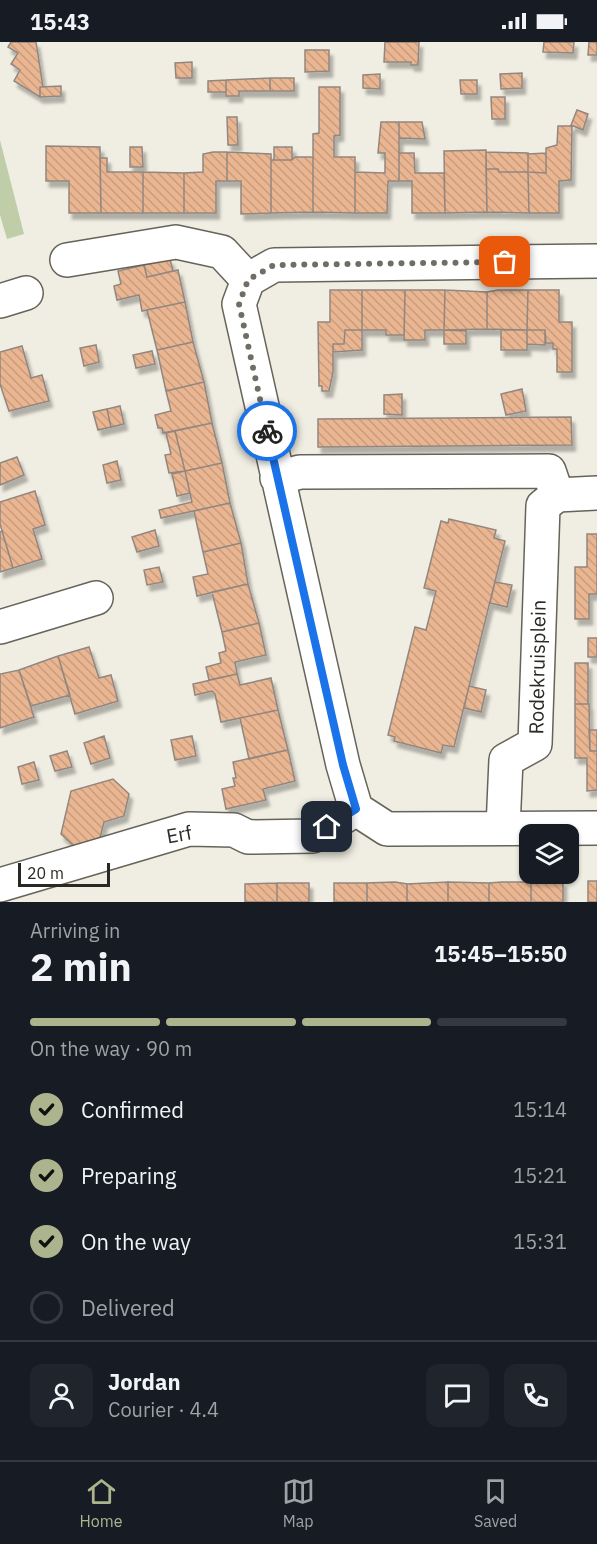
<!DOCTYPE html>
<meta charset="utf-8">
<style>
body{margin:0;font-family:"IBM Plex Sans",sans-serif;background:#20242c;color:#f1f3f6;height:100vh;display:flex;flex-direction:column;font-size:22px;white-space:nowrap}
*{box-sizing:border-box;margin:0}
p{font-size:20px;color:#9ea1a6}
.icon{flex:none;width:33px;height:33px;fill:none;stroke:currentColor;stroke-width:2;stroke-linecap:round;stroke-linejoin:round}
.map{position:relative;height:860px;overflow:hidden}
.drawer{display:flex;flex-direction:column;background:#171b24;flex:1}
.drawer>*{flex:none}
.tools{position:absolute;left:519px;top:782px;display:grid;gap:12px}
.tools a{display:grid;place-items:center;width:60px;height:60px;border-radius:12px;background:#171b24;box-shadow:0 2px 4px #0004;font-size:30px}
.scale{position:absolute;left:18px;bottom:15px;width:92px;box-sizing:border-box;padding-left:6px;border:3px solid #292823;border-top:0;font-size:16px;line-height:21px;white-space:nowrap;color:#292823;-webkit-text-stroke:4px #fff;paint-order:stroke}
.pin{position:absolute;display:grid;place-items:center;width:51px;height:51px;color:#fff;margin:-26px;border-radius:12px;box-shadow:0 3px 9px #0006}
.courier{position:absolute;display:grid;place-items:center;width:60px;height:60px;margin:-30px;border:4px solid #1a73e8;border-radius:50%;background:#fff;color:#222;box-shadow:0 2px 8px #0007}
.summary em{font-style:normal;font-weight:800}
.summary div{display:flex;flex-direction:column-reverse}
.summary{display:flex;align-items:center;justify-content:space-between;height:102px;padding:0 30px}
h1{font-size:39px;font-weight:800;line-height:45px}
.bar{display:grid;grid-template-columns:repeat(4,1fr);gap:9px 6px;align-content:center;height:72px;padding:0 30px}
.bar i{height:8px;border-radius:4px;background:#363941}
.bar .on{background:#acb48e}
.bar p{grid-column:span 4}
.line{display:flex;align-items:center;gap:15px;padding:0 30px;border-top:2px solid #363941}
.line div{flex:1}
.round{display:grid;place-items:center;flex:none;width:63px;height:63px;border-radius:12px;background:#20242c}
ol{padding:0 30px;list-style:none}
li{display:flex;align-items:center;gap:18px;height:66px}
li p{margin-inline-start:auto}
li .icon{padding:6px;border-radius:50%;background:#acb48e;color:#111;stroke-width:4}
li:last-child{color:#9ea1a6}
li i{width:33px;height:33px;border:3px solid #363941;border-radius:50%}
.status{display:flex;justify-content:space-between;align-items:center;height:42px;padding:0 30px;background:#171b24;direction:ltr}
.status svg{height:16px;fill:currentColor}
.menu{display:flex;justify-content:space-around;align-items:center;height:84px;border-top:2px solid #363941;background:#171b24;font-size:16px;color:#9ea1a6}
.menu a{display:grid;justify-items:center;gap:3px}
.menu .on{color:#acb48e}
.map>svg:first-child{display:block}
.green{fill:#bfcea8}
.building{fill:url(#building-back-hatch);stroke:#928780;stroke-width:1.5;filter:url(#shadow)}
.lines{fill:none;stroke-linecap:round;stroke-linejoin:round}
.minor-casing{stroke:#666459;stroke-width:36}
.minor{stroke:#fff;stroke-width:33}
.done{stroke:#6f6d66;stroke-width:6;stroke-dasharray:0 10.8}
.route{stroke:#1a73e8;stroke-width:8}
.labels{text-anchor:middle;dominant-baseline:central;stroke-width:5;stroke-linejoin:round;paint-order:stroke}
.street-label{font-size:20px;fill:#292823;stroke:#fff}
</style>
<div class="status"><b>15:43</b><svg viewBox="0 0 49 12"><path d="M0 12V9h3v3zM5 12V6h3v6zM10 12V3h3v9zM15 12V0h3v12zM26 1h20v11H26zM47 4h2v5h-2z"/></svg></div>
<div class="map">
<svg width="597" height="860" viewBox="0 0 597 860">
<defs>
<pattern id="building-back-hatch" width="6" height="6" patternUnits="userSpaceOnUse" patternTransform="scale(1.5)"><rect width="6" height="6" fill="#eab692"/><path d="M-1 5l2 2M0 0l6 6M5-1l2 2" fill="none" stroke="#c99c7e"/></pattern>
<filter id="shadow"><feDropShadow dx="3.5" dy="6" stdDeviation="1.5" flood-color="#0004"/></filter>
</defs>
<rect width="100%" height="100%" fill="#f0eee2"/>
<!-- green -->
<path class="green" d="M0 98 24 192 7 197 0 173Z"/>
<!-- building -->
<path class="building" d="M11 0H36L43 45H40V55L14 39 20 28 11 22 18 11 8 5Z
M385 0H419L418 23H411V20H384Z
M544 0H574L573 11 543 10Z
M589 0H597V13H588Z
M305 8H329V29L305 30Z
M192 20V36H176L175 21Z
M522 31V46L501 47 500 32Z
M380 32V47L363 46V33Z
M270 36H294V49H270Z
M270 36V49H239V54H226V38Z
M226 38V50H208V39Z
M460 38H477V52H461Z
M61 44V54L40 55V45Z
M319 45H340V93L334 94V115H355V171L313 170V92L319 91Z
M491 55H505V77H492Z
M577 68 588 72 583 88 571 83Z
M227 75H237L238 103H228Z
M381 80H399V139H388L387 171H355V130L385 131V111H378Z
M399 80H422L425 97 399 96Z
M558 84H572L571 138 559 139V171H529L528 130 546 131V106L557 103Z
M46 104 100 105 101 171H69V139H46Z
M130 105H142L143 125H130Z
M274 105H292V118H274Z
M486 108 487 170 445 171 444 109Z
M213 110H227V139H216V171H184V131L203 130V112Z
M227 110 271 112V171L241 172V139H227Z
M486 110 528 111V130H499L498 127H486Z
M399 111H414L415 131H444L445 171H412V139H399Z
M546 111V131L528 130V112Z
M295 115H313V170L271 171V118H292Z
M100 116H107V130H143V171H101Z
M486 127H498L499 130H528L529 171 487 170Z
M143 130 184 131V171H143Z
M170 217 173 229 147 235 144 223Z
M144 223 147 235 178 228 185 260 142 269 139 253 117 258 114 244 121 242 118 229Z
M330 248H362V288H345L344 302H333V330L329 349H322V344H319L318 280H330Z
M362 248H405L404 293H386V288H362Z
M405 248H445L444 288H425V298H404Z
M445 248 487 250V287L444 288Z
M498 248H528L527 288 487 287V250Z
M528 248H559V280H572V330H557V307H553V301H546L545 288H527Z
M185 260 193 300 157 308 147 268Z
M345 288H362V308L333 310V302H344Z
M444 288 466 289V302H444Z
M501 288H527V308H501Z
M527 288H545V303L527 302Z
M193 300 204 340 166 349 157 308Z
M96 303 99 320 84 324 80 306Z
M22 304 31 336 42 333 49 359 9 369 0 342V310Z
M152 309 155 322 136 326 133 313Z
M204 340 212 381 163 391 162 386H158L155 373 171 369 166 349Z
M522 347 526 369 506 373 501 352Z
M402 352V373L384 372V353Z
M120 364 124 382 111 385 107 367Z
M107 367 111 385 98 388 93 370Z
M571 375 572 403 318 405V377Z
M212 381 222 421 185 429 175 389Z
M175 389 185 429 169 431 165 413 171 412 166 391Z
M17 415 24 433 0 443V421Z
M117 419 121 438 107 441 103 423Z
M222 421 230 461 161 476 159 468 192 460 185 429Z
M185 429 190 451 177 454 172 432Z
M35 449 45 483 33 487 42 517 13 526 0 482V460Z
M230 461 241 501 203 510 194 469Z
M449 477 496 488 494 496 505 499 454 705 443 703 441 711 394 699 395 695 388 693 415 585 426 588 436 549 424 546 441 479 448 481Z
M155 488 159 504 137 510 132 495Z
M2 489 13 526 0 530V490Z
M587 492H597V552H589V577H575V525H587Z
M241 501 248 542 197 554 193 535 208 532 203 510Z
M159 525 163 540 147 543 144 528Z
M495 540 512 543 507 565 490 561Z
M248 542 259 581 222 590 212 550Z
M259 581 266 613 235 620 237 632 209 638 206 625 221 621 219 611 226 609 222 590Z
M588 596H597V615H588Z
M89 605 99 636 111 633 118 659 75 672 58 614Z
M58 614 70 653 31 664 19 628Z
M575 621H588V662H575Z
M19 628 34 675 0 686V632Z
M237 632 240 643 271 636 278 668 221 680 215 652 212 649 195 653 193 642Z
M469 644 486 648 481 670 464 666Z
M575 662H589L590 709H597V748L587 749V716H575Z
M278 668 288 708 249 717 240 676Z
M589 688H597V709H590Z
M104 694 110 716 91 722 84 701Z
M192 694 196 714 175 718 171 698Z
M288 708 295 739 263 747 266 758 226 767 222 747 235 744 233 736H236L233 720Z
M67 709 72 725 55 729 50 714Z
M34 720 39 738 22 742 18 725Z
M113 737 129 752 124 774 104 780 99 800 77 807 61 792 71 749Z
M563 839V860H531V840Z
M588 839H597V860H588Z
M395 840 407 842V860H367V841Z
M448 840 489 841V860H448Z
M448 840V860H407V842Z
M502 840H531V860H489V841Z
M277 841H309V860H277Z
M277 841V860H245V842Z
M334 841H367V860H334Z"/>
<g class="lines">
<!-- minor casing -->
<g class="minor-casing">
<path id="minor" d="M67 218 176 200 222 210 248 238
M248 238 239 262 343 723 356 767 387 787 597 786
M248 238 274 223 597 219
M0 259 26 251
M277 436 300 430 549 429 557 453
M0 585 96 556
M503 786 506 718 535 702 543 464 557 453 597 451
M0 843 189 787 234 788 248 795 313 794 356 767"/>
</g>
<!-- minor -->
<use href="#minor" class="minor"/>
</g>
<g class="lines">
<!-- done -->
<path class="done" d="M267 389 239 262 248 238 274 223 505 220"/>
<!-- route -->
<path class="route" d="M267 389 343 723 356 767 327 785"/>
</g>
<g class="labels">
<!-- street labels -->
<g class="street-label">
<text transform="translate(537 625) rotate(-89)">Rodekruisplein</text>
<text transform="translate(179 792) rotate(-10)">Erf</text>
</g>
</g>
</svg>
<div class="tools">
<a><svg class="icon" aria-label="layers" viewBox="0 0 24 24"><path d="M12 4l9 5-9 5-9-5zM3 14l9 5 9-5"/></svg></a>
</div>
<div class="scale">20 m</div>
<div class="pin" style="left:505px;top:220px;background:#ea580c"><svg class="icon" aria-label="bag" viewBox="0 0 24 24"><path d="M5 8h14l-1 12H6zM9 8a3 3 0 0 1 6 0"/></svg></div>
<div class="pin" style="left:327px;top:785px;background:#1f2937"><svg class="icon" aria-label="home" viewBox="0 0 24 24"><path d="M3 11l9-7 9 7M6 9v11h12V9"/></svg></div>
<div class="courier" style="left:267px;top:389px"><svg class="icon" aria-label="bike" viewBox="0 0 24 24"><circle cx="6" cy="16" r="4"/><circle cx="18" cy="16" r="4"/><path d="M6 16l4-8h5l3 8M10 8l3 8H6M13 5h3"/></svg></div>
</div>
<section class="drawer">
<div class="summary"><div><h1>2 min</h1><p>Arriving in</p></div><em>15:45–15:50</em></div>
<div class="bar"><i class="on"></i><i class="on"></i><i class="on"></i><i></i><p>On the way · 90 m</p></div>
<ol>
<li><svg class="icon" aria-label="check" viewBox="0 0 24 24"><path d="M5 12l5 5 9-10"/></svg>Confirmed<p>15:14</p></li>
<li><svg class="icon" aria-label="check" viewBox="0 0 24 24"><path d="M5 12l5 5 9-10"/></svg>Preparing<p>15:21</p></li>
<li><svg class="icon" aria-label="check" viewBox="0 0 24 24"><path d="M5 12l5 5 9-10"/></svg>On the way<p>15:31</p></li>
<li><i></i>Delivered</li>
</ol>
<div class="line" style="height:108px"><a class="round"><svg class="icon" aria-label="person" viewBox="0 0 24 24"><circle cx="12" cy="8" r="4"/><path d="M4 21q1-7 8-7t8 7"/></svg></a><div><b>Jordan</b><p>Courier · 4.4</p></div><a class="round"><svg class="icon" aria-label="chat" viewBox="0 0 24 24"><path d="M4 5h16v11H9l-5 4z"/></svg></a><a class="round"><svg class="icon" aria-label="phone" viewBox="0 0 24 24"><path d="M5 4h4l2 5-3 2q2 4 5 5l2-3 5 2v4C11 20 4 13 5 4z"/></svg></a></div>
</section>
<nav class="menu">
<a class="on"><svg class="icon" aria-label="home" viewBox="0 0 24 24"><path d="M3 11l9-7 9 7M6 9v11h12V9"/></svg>Home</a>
<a><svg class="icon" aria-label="map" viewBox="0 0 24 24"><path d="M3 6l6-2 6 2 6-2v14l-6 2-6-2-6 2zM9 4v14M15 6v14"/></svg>Map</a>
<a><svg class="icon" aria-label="saved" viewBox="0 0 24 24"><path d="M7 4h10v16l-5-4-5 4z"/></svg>Saved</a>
</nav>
